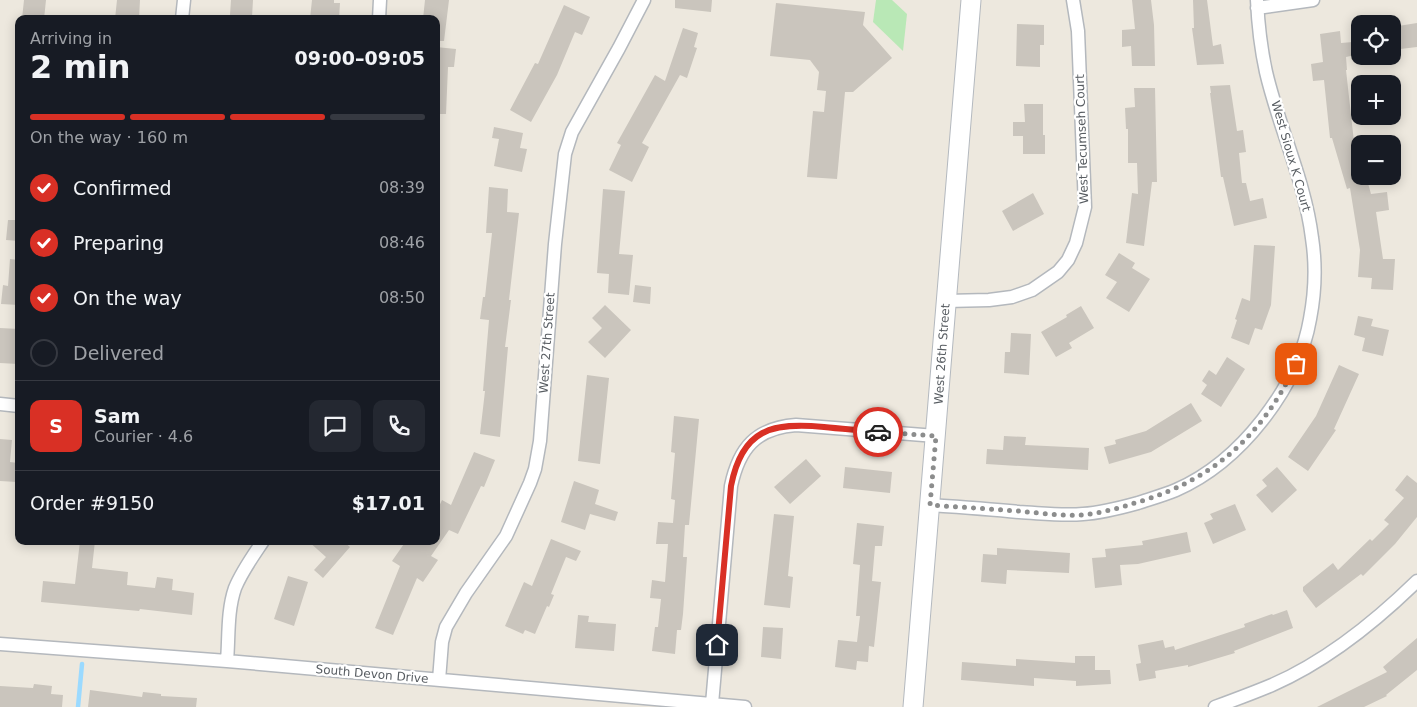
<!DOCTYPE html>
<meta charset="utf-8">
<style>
body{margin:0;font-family:"DejaVu Sans",sans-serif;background:#242831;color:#f1f3f6;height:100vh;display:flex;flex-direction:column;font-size:19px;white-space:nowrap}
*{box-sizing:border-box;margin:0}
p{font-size:16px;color:#9ea1a6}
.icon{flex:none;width:28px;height:28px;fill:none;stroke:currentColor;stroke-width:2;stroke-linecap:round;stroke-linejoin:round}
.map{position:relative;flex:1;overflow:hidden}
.panel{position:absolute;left:15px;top:15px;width:425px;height:530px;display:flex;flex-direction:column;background:#171b24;border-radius:10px;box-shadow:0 2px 12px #0003}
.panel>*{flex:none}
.tools{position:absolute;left:1351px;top:15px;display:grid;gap:10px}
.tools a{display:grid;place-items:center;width:50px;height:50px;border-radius:10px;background:#171b24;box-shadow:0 2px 12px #0003;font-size:25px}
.pin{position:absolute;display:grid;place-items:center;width:42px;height:42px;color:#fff;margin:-21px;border-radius:10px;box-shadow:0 2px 8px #0006}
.courier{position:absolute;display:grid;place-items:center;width:50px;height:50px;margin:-25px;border:4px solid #d93025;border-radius:50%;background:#fff;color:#222;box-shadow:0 1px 6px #0007}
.summary em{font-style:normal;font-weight:600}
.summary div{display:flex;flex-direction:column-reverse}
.summary{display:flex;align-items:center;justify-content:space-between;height:85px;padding:0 15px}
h1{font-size:32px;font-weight:600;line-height:38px}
.bar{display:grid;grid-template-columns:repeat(4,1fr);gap:8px 5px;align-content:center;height:60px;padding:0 15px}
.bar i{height:6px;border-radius:4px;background:#363941}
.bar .active{background:#d93025}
.bar p{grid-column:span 4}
.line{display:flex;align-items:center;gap:12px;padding:0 15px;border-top:1px solid #363941}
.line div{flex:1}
.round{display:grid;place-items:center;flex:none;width:52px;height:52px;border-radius:10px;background:#242831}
ol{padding:0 15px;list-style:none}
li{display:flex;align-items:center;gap:15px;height:55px}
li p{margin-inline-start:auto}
li .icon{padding:5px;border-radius:50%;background:#d93025;color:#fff;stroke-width:4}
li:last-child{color:#9ea1a6}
li i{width:28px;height:28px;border:2px solid #363941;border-radius:50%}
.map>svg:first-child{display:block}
.green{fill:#b9e8b6}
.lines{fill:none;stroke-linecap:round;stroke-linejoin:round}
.stream{stroke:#9bdaff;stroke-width:4.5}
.building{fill:#cac5bd}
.minor-casing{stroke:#b4b8bd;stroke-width:15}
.secondary-casing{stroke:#b4b9bf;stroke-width:21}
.minor{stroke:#fff;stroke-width:12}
.secondary{stroke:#fff;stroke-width:19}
.done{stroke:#8c8d8d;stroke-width:5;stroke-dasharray:0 9}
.route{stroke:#d93025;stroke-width:6}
.labels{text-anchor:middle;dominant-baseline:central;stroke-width:4.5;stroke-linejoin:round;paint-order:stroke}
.street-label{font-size:12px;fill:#575c61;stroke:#fff}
</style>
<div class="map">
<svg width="1417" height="707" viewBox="0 0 1417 707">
<rect width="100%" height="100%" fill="#ede8de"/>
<!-- green -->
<path class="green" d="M876 0H892L907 14 903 51 873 22Z"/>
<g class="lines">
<!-- stream -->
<path class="stream" d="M78 707 82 664"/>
</g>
<!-- building -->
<path class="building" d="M24 0H46L44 19H22Z
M117 0H140L139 19H115Z
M231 0H253L252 17 230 15Z
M312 0H334V3H340L339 19H310Z
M425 0H449L444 41H436V19H423Z
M675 0H712L711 12 675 8Z
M1132 0H1151L1154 25 1155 66H1132L1131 46 1122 47V30L1135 29Z
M1193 0H1207L1213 46 1221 44 1224 64 1197 65 1192 28H1194Z
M776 3 865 12 863 25 892 58 853 92H845L837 179 807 177 813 111 824 112 826 91 817 90 819 72 810 60 770 56Z
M564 5 590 17 582 35 575 32 557 75 531 122 510 110 535 63 538 64Z
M1417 23V47L1392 50V27Z
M1017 24 1044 25V45H1040V67L1016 66Z
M683 28 698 33 694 47 697 48 687 78 680 75 642 143 649 147 632 182 609 170 621 145 617 143 655 75 665 81Z
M1340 31 1341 43 1353 42 1355 55 1346 57 1347 70H1346L1354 142 1356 141 1360 156V176H1366L1371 194 1387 192 1389 210 1376 212 1383 259H1395L1393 290 1371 289 1372 278 1358 277 1360 250 1350 188 1347 189 1332 138H1330L1324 80 1313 81 1311 64 1323 62 1320 34Z
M436 47 456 49 454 67H448L446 114H436Z
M1230 85 1237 131 1243 130 1246 152 1239 153 1242 183H1246L1250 201 1263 198 1267 218 1234 226 1223 177H1221L1210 93H1211L1210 86Z
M1134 88H1155L1157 182H1152L1144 246 1126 243 1132 193 1138 194 1137 163H1128V129H1126L1125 108 1135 107Z
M1024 104H1043V135H1045V154H1023V136H1013V122H1025Z
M494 127 523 133 520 148 527 149 522 172 494 166 499 139 492 138Z
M489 187 508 189 507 212 519 213 509 300H511L505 347H508L500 437 480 434 485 391H483L489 320 480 319 483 297H485L492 233H486Z
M603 189 625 191 619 254 633 255 629 295 608 293 609 274 597 273Z
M1033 193 1044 214 1013 231 1002 211Z
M8 220H19V241L6 240Z
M1254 245 1275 246 1271 305 1262 330 1255 328 1249 345 1231 338 1237 320 1235 319 1242 298 1250 301Z
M1119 253 1135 263 1132 268 1150 279 1129 312 1106 298 1117 282 1105 275Z
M10 259 19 260V305L1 304 3 285 8 286Z
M635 285 651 287 650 304 633 302Z
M605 305 631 330 605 358 588 342 602 328 592 318Z
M1081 306 1094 328 1069 343 1072 348 1056 357 1041 332 1067 317 1066 315Z
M1358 316 1373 319 1371 326 1389 330 1383 356 1362 351 1365 338 1354 335Z
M0 328 19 329 18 364 0 363Z
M1011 333 1031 334 1029 375 1004 373 1005 352H1010Z
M1227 357 1245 369 1221 407 1201 394 1207 385 1202 381 1209 370 1216 375Z
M1339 365 1359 374 1334 429 1336 430 1308 471 1288 457 1316 416Z
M587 375 609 378 600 464 578 461Z
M1191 403 1202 421 1151 452 1109 464 1104 447 1116 444 1115 440 1146 431Z
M674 416 699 419 689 525H685L683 557H687L683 614 681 630H677L675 654 652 651 655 627H658L661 599 650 598 652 580 665 582 668 544H656L658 522 673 523 675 500 671 499 675 453 671 452Z
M1004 436 1026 437 1025 445 1089 448 1088 470 986 464 987 449 1003 450Z
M0 439 12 440 10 462 18 463 17 482 0 481Z
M474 452 495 460 484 487 481 486 458 534 449 530 431 556 438 560 423 582 417 578 393 635 375 628 400 566 392 561 406 541H436V513L442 500 451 505Z
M806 459 821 476 790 504 774 487Z
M845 467 892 472 890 493 843 488Z
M1277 467 1297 490 1272 513 1256 495 1267 486 1262 480Z
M1407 475 1417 483V517L1395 544 1363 576 1361 574 1316 608 1303 591V587L1333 563 1338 570 1370 539 1372 541 1389 524 1384 520 1404 498 1395 490Z
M574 481 599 490 595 504 618 512 615 521 590 514 585 530 561 522Z
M1235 504 1246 530 1213 544 1204 523 1213 519 1210 514Z
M774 514 794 516 788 576 793 577 790 608 764 605Z
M857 523 884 526 882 546H875L872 581 881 582 874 647 869 646 868 662 857 661 856 670 835 667 838 640 857 642 860 616H856L860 565 853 564Z
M1187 532 1191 552 1138 564 1120 565 1122 585 1095 588 1092 558 1106 557 1105 549 1143 545 1142 541Z
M551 539 581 551 576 561 566 557 551 594 554 595 549 607 547 606 535 634 525 630 523 634 505 626 524 582 532 586Z
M80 541H95L92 568 128 572 127 585 155 588 157 577 173 579 172 590 194 593 192 615 140 609 139 611 41 602 43 581 75 584Z
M308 541H343L350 547 323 578 314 570 326 557Z
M997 548 1070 553 1069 573 1007 570 1006 584 981 582 983 554 997 555Z
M288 576 308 582 294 626 274 619Z
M1287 610 1293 628 1234 651 1235 653 1188 667V665L1155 671 1156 678 1139 681 1136 664 1141 663 1138 645 1163 640 1165 648 1174 646 1175 650 1245 627 1244 624 1272 614 1273 615Z
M578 615 589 616 588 622 616 624 614 651 575 648Z
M763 627 783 628 781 659 761 657Z
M1417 638V670L1386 695 1387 696 1364 707H1317L1387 672 1383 667Z
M1075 656H1095V670H1110L1111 684 1076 686V681L1034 678V686L961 680 962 662 1016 666V659L1075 663Z
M34 684 52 686 51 694 63 695 62 707H0V686L33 688Z
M90 690 142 697 143 692 161 694V696L197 698 196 707H88Z"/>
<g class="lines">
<!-- minor casing -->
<g class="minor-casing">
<path id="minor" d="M1257 8 1313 0
M182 19 184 0
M379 19 380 0
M946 301 989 300 1012 297 1032 290 1058 272 1068 260 1076 243 1085 207 1078 31 1073 0
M0 404 19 406
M930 505C960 507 989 509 1019 512 1040 513 1061 516 1083 514 1101 513 1120 508 1138 503 1150 499 1164 495 1176 490 1240 462 1298 388 1310 319 1315 293 1316 264 1312 238 1305 181 1279 128 1266 72 1261 49 1258 23 1257 0
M0 644 227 661 745 707
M227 661C229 638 227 611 235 588 242 571 253 556 263 541
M439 680 442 642 446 627 466 593 506 536 530 483 535 469 540 441 555 244 565 154 572 132 619 48 644 0
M712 704 731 486C739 448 756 428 796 425L936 436
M1215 707C1234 700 1253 693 1272 685 1327 661 1374 623 1417 581"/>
</g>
<!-- secondary casing -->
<g class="secondary-casing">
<path id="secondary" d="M913 707 971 0"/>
</g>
<!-- minor -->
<use href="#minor" class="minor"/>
<!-- secondary -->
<use href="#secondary" class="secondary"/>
</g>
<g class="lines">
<!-- done -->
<path class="done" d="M878 432 936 436 930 505C959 507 989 509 1018 511 1039 513 1061 516 1082 515 1101 513 1120 508 1138 502 1213 480 1263 435 1296 364"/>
<!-- route -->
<path class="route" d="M717 645 731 486C742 429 772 422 824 427 842 429 860 430 878 432"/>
</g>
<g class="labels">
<!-- street labels -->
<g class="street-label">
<text transform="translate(1082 139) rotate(-92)">West Tecumseh Court</text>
<text transform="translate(1291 156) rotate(74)">West Sioux K Court</text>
<text transform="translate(547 343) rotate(-86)">West 27th Street</text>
<text transform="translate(942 354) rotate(-86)">West 26th Street</text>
<text transform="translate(372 674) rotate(5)">South Devon Drive</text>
</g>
</g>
</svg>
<div class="tools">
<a><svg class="icon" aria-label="locate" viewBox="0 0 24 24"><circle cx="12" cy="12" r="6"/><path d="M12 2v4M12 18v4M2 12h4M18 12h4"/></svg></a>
<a>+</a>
<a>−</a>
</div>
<div class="pin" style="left:1296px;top:364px;background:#ea580c"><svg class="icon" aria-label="bag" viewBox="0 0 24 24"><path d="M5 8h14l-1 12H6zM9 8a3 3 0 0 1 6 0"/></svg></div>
<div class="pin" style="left:717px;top:645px;background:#1f2937"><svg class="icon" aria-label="home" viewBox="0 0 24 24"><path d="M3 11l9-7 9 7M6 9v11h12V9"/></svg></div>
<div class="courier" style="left:878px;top:432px"><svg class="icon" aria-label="car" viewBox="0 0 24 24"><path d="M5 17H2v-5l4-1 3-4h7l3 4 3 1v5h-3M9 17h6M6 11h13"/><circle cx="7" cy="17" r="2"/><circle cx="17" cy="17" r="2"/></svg></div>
<section class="panel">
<div class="summary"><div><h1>2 min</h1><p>Arriving in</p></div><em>09:00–09:05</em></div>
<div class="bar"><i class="active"></i><i class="active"></i><i class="active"></i><i></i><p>On the way · 160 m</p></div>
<ol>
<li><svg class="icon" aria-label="check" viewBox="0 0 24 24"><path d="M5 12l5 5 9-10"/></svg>Confirmed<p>08:39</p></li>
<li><svg class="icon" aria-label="check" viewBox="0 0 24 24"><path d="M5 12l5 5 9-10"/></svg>Preparing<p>08:46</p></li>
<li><svg class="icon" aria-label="check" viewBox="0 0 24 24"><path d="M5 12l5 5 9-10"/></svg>On the way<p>08:50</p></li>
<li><i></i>Delivered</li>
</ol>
<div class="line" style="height:90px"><b class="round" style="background:#d93025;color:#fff">S</b><div><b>Sam</b><p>Courier · 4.6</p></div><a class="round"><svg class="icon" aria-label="chat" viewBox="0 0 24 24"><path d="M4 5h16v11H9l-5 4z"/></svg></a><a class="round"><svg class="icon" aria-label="phone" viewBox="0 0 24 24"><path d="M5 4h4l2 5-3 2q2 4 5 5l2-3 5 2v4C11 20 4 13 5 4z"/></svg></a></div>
<div class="line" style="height:65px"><div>Order #9150</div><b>$17.01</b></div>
</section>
</div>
